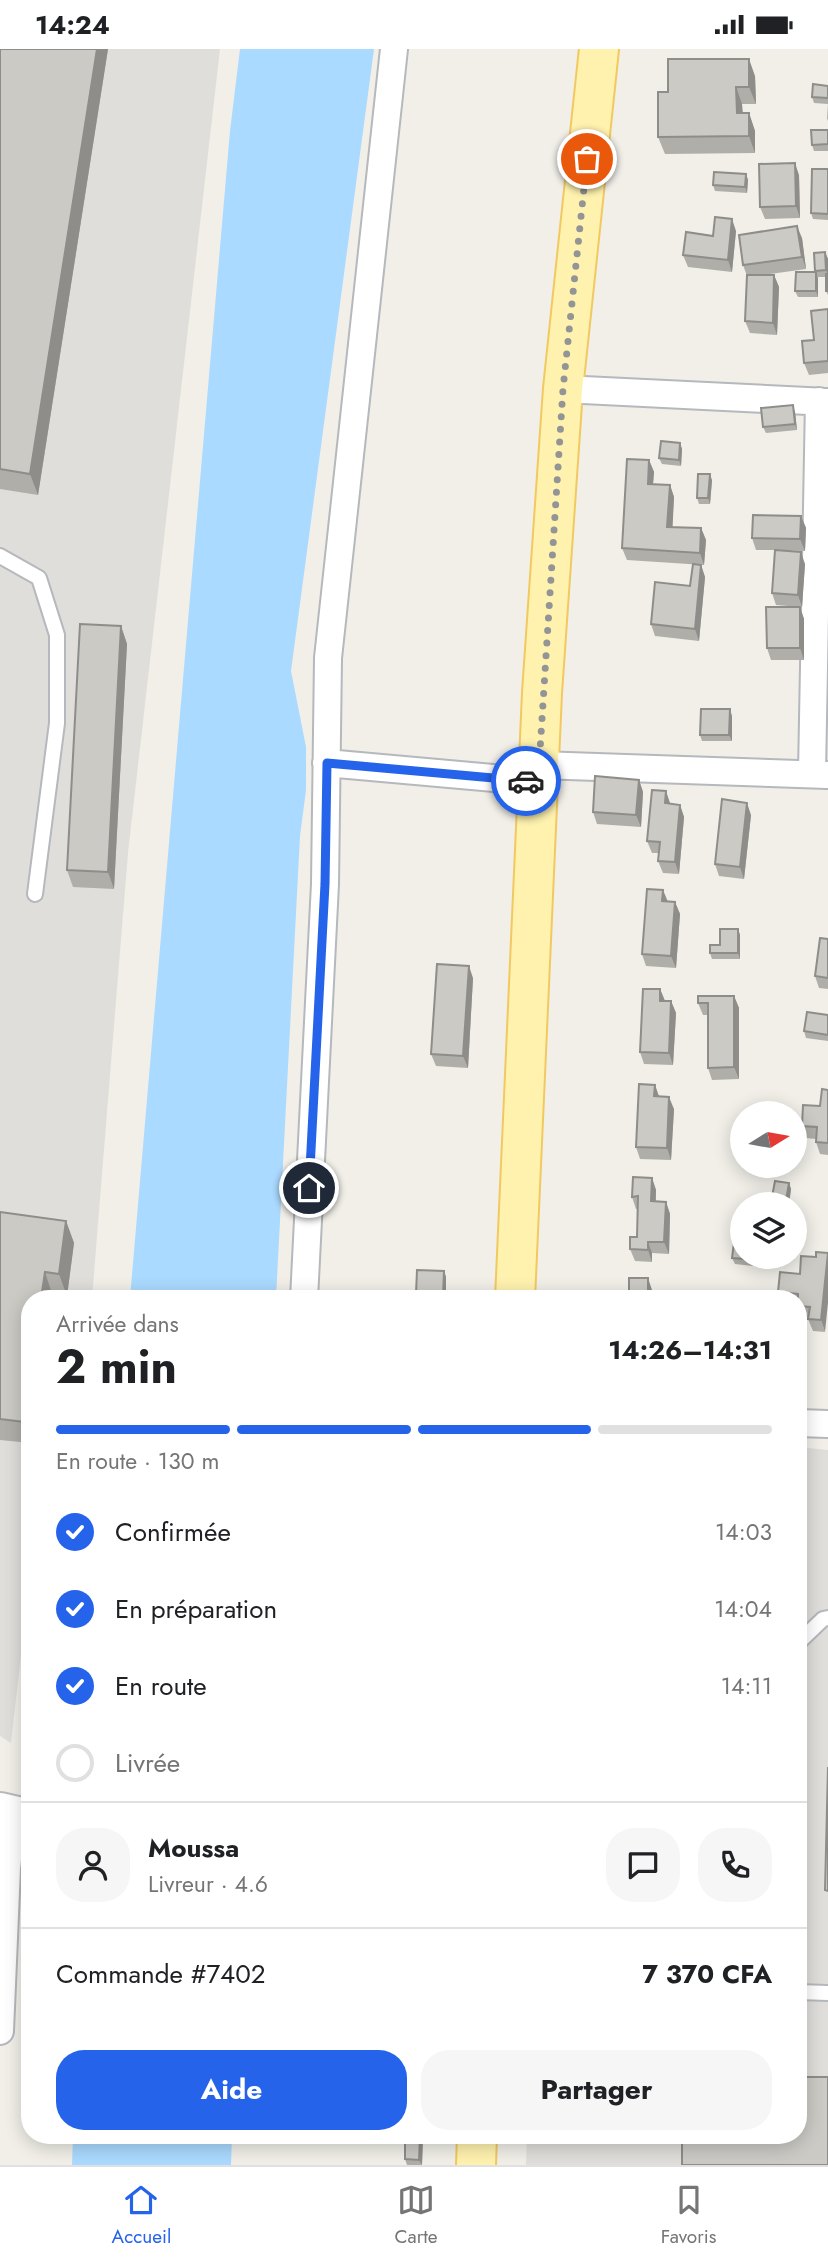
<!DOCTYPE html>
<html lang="fr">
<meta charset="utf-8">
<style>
body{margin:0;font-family:Jost,sans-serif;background:#f6f6f6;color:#202124;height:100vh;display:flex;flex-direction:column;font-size:26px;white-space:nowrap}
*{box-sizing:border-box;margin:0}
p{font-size:23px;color:#757577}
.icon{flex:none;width:38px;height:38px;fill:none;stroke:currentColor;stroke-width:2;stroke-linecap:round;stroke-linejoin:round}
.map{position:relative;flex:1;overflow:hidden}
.drawer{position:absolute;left:21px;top:1241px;width:786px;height:854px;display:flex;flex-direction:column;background:#fff;border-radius:28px;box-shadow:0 4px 18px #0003}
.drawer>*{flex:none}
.needle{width:46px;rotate:79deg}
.fabs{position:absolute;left:730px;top:1052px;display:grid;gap:14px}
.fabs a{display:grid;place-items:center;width:77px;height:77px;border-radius:50%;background:#fff;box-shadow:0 4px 18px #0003;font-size:35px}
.pin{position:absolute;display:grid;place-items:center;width:60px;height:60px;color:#fff;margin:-30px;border:4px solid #fff;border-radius:50%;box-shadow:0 2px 7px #0007}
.courier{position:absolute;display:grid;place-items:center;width:70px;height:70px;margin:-35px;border:5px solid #2563eb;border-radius:50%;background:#fff;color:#222;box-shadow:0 2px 9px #0007}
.headline em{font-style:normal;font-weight:700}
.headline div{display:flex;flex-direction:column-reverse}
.headline{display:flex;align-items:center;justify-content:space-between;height:119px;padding:0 35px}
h1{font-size:46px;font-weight:700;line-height:52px}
.bar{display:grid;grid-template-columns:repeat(4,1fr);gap:10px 7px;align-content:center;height:84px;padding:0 35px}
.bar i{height:9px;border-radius:5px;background:#e0e0e0}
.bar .on{background:#2563eb}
.bar p{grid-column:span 4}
.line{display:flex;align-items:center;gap:18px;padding:0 35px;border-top:2px solid #e0e0e0}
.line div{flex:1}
.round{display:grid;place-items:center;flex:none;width:74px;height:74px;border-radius:28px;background:#f6f6f6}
ol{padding:0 35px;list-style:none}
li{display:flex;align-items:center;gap:21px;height:77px}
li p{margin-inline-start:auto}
li .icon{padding:7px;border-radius:50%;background:#2563eb;color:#fff;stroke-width:4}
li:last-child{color:#757577}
li i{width:38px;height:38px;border:4px solid #e0e0e0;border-radius:50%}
.primary-button{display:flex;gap:14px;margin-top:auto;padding:14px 35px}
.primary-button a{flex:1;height:80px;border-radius:28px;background:#2563eb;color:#fff;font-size:28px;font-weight:700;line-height:80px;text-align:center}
.primary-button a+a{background:#f6f6f6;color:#202124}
.status{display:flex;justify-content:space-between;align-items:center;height:49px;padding:0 35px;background:#fff;direction:ltr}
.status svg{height:19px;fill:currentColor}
.dock{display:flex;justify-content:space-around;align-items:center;height:98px;border-top:2px solid #e0e0e0;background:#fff;font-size:19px;color:#757577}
.dock a{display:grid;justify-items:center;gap:4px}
.dock .on{color:#2563eb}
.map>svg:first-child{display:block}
.industrial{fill:#e0deda}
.water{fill:#aadaff}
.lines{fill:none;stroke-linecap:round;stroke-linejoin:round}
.lane-casing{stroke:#b5b8bc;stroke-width:18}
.street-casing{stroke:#b5b8bc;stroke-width:30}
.secondary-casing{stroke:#b6babf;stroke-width:42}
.primary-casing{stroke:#f2c960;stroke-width:42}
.lane{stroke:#fff;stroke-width:14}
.street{stroke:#fff;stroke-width:26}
.secondary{stroke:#fff;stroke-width:38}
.primary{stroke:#fff2af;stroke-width:38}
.wall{fill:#afaea9}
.shaded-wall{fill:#8f8d8a}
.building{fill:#cccac5;stroke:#8f8d8a;stroke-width:2}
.done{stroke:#929495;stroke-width:7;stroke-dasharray:0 12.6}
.route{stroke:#2563eb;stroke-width:9}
</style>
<div class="status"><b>14:24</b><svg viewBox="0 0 49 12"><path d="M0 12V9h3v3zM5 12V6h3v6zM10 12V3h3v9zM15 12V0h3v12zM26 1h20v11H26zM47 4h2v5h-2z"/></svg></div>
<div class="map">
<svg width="828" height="2116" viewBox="0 0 828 2116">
<rect width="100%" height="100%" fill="#f1efe8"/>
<!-- industrial -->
<path class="industrial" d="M0 0H220L128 804 92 1249 30 1250V1527L11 1694 0 1687Z
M798 1398 828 1401V2116H526L527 2086H798Z"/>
<!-- water -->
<path class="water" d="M240 0H374L291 622 306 698V741L300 787 276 1249H130L230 82Z
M73 2086H232L231 2116H72Z"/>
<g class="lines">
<!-- lane casing -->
<g class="lane-casing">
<path id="lane" d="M0 507 39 529 57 586V674L35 845
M798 1594 823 1570 828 1569
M798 1943 828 1944"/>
</g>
<!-- street casing -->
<g class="street-casing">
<path id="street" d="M563 340 828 353
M326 714 538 733
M539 716 827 726
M812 724 819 352
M304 1250 325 835 328 609 394 0
M798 1374 828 1375
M0 1982 7 1819 13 1767"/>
</g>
<!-- secondary casing -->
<g class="secondary-casing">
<path id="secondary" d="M0 1763 30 1770"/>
</g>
<!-- primary casing -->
<g class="primary-casing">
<path id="primary" d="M515 1250 542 644 563 340 599 0
M476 2116 477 2086"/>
</g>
<!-- lane -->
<use href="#lane" class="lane"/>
<!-- street -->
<use href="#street" class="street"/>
<!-- secondary -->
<use href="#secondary" class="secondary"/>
<!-- primary -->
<use href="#primary" class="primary"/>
</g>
<!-- wall -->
<path class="wall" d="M0 0H108L38 446 0 440Z
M755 27 756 55H742L743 64H749L755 82V104L665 105 658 88 668 43Z
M828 37V72L827 69 828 55 814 54 812 48Z
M828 81V102H814L812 96Z
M828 120V171L813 170 811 164Z
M746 125 748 131 747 144 715 142 713 136Z
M799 126 800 169 765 170 760 158Z
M736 182 732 223 688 218 683 206 713 187Z
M802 189 806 220 763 226H774L779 238 777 286 750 284 745 272 747 227 743 216Z
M825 203 828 210V246L826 242V228H818V248H798L795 242 815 223V222Z
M828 260V324L809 326 804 314Z
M795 363 797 381 766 384 763 378Z
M680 394 682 400 681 417 662 415 659 409Z
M649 411 654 423 653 435 670 436 674 448 672 478 701 479 706 491 704 516 627 511 622 499Z
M712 431 710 455H699L697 449Z
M801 467 806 479 805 502 776 501 805 515 802 558H800L804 570V611H771L767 599 800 558 776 556 772 544 775 501H756L752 489Z
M701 516 705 528 699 592 655 587 651 575 690 537Z
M121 577 127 595 114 840 73 838 67 821Z
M732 667V692H702L700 686Z
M639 731 643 743 641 778 597 775 593 763Z
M670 755 680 756 684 768 679 825 663 824 658 812 659 804H652L647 792Z
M751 766 744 830 719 827 715 815Z
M663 841 667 853H675L680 865 676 919 646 917 642 905Z
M738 880 740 886V910H712L710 904Z
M828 890V940L819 939 815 927Z
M473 929 468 1019 436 1017 431 1005Z
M660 940 665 952H671L676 964 673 1016 644 1015 640 1003Z
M734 947 739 959V1030L712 1031 708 1019V966H703L698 954Z
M828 966V992L806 989 804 982Z
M655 1036 659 1047 674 1060 671 1111 640 1110 636 1098Z
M828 1041V1106L820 1105 816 1093V1090L806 1089 802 1077 820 1057Z
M652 1129 656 1141V1152L666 1153 670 1165 669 1205 652 1204V1213L635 1212 630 1200 637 1188V1160H636L632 1148Z
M789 1134 791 1140 789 1155H774L772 1148Z
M0 1163 66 1172 74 1194 67 1247 52 1245V1250H30V1394L0 1391Z
M801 1207 825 1283 813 1282 808 1270 801 1269 798 1261V1250H780L778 1243 800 1225Z
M742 1208H763L762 1218 735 1215 732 1209Z
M444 1222 446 1228V1250H418L416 1245Z
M652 1241V1250H632L629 1242Z
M423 2086 422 2116H407L405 2110Z"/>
<!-- shaded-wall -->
<path class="shaded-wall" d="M97 0H108L38 446 30 425Z
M749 10 755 27 756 55 749 38Z
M736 38 742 55 743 81 737 64Z
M749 64 755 82V104L749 87Z
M795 114 799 126 800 169 796 157Z
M746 125 748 131 747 144 745 138Z
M732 170 736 182 732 223 728 211Z
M797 177 802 189 806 220 802 208Z
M825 203 828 210V227L826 221Z
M816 223 818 230V248L816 242Z
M774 226 779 238 777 286 773 274Z
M793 356 795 363 797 381 795 375Z
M680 394 682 400 681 417 679 411Z
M649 411 654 423 652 447 648 435Z
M710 425 712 431 710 455 708 449Z
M670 436 674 448 672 490 667 478Z
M801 467 806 479 805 502 800 490Z
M701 479 706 491 704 516 700 504Z
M801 503 805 515 802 558 798 546Z
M701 516 705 528 699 592 695 580Z
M800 558 804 570V611L800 599Z
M121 577 127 595 114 840 108 823Z
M730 660 732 667V692L729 686Z
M639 731 643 743 641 778 636 766Z
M666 742 670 754 669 766 665 754Z
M747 754 751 766 744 830 740 818Z
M680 756 684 768 679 825 675 813Z
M663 841 668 853 662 852Z
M675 853 680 865 676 919 671 907Z
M738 880 740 886V910L738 904Z
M469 917 473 929 468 1019 463 1007Z
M660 940 665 952H660Z
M734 947 739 959V1030L734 1018Z
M671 952 676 964 673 1016 669 1004Z
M655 1036 659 1048 654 1047Z
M669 1048 674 1060 671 1111 667 1099Z
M652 1129 656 1141 655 1164 651 1152Z
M789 1134 791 1140 789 1155H788L786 1151Z
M666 1153 670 1165 669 1205 664 1193Z
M66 1172 74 1194 67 1247 59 1225Z
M648 1193 652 1204V1213L648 1201Z
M828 1204V1254L825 1283 821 1271Z
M760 1208H763L762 1218 760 1211Z
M444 1222 446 1228V1250H444L443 1247Z
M45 1223 52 1245V1250H41Z
M648 1229 652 1241V1250H648Z
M30 1334V1388L24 1373Z
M420 2086H423L422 2116 419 2111Z"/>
<!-- building -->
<path class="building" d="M0 0H97L30 425 0 420Z
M668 10H749V38H736L737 64H749V87L658 88V43H668Z
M813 35 828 37V49L812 48Z
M811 81H828V95L812 96Z
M795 114 796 157 760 158 759 115Z
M812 120H828V165L811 164Z
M714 123 746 125 745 138 713 136Z
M715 168 732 170 728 211 683 206 686 183 713 187Z
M797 177 802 208 743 216 739 186Z
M825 203 826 221 815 222 814 204Z
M796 223H816V242H795Z
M826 225H828V242H826Z
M747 226H774L773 274 745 272Z
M828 260V312L804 314 802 292 814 291 811 262Z
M793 356 795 375 763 378 761 359Z
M661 392 680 394 679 411 659 409Z
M627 410 649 411 648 435 670 436 667 478 701 479 700 504 622 499Z
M698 425H710L708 449H697Z
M753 466 801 467 800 490 752 489Z
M775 501 801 503 798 546 772 544Z
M693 515 701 516 695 580 651 575 655 533 690 537Z
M766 558H800V599H767Z
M80 575 121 577 108 823 67 821Z
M701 660H730L729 686H700Z
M595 727 639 731 636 766 593 763Z
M652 741 666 742 665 754 680 756 675 813 658 812 660 793 647 792Z
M722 750 747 754 740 818 715 815Z
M647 840 663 841 662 852 675 853 671 907 642 905Z
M720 880H738V904H710V896H720Z
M820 889 828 890V929L815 927Z
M437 915 469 917 463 1007 431 1005Z
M643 940H660V952H671L669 1004 640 1003Z
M698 947H734V1018L708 1019V954H698Z
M807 963 828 966V986L804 982Z
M639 1035 655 1036 654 1047 669 1048 667 1099 636 1098Z
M822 1040 828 1041V1094L816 1093 817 1078 802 1077 803 1056 820 1057Z
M633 1128 652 1129 651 1152 666 1153 664 1193H648V1201L630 1200V1188H637L638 1147 632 1148Z
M775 1132 789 1134 786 1151 772 1148Z
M0 1163 66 1172 59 1225 45 1223 41 1250H30V1334L24 1373 0 1370Z
M736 1178H742V1208H760V1211L732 1209Z
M816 1203 828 1204 821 1271 808 1270 810 1258 798 1257V1245L778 1243 780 1223 800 1225 801 1207 816 1208Z
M417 1221 444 1222 443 1247 416 1245Z
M629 1229H648V1250H634V1242H629Z
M828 1718V1842L825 1841Z
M798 2028H828V2116H682V2086H798Z
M405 2086H420L419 2111 405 2110Z"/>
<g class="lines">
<!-- done -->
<path class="done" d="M526 732 538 733 563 340 587 110"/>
<!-- route -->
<path class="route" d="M309 1139 325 835 327 714 526 732"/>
</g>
</svg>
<div class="fabs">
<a><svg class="needle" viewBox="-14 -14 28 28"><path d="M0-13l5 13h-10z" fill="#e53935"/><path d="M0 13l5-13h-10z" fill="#757577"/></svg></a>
<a><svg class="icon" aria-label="layers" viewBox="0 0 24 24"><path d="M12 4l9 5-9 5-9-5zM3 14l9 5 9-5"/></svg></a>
</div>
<div class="pin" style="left:587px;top:110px;background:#ea580c"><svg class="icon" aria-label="bag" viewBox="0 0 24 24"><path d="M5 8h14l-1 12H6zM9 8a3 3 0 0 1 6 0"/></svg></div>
<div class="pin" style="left:309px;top:1139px;background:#1f2937"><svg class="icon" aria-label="home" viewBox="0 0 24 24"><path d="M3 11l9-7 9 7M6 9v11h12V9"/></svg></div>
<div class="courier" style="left:526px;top:732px"><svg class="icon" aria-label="car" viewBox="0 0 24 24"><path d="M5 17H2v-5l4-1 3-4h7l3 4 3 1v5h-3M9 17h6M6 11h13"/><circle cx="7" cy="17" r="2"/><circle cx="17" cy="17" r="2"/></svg></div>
<section class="drawer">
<div class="headline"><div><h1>2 min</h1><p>Arrivée dans</p></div><em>14:26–14:31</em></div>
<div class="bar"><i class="on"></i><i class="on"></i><i class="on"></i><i></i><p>En route · 130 m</p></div>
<ol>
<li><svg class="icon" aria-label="check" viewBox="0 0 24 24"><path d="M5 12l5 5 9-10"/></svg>Confirmée<p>14:03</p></li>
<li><svg class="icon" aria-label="check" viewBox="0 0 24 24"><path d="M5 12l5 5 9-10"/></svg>En préparation<p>14:04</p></li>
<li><svg class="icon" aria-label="check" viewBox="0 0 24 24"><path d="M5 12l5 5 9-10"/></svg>En route<p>14:11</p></li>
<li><i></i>Livrée</li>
</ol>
<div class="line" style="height:126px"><a class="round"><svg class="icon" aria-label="person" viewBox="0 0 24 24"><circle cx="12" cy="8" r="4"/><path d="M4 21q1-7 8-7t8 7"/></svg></a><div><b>Moussa</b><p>Livreur · 4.6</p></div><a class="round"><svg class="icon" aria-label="chat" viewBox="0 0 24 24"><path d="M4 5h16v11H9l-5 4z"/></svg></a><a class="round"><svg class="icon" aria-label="phone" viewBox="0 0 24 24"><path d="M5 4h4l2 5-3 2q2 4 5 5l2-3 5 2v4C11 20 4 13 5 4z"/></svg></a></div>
<div class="line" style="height:91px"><div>Commande #7402</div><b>7 370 CFA</b></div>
<div class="primary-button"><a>Aide</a><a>Partager</a></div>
</section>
</div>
<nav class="dock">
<a class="on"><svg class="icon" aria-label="home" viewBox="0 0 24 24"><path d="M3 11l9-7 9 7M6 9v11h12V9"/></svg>Accueil</a>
<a><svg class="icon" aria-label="map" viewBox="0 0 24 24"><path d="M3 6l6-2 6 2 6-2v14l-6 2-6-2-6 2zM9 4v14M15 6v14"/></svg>Carte</a>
<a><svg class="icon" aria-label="saved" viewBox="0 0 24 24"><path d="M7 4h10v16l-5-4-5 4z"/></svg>Favoris</a>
</nav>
